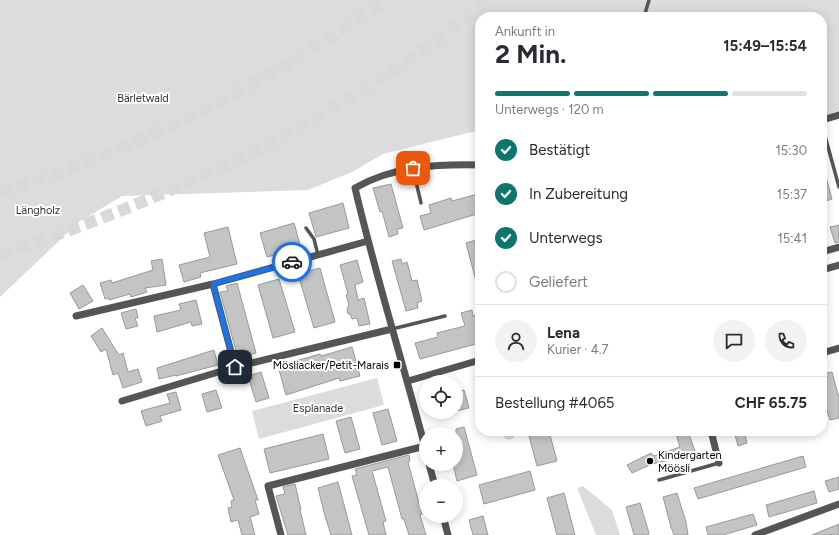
<!DOCTYPE html>
<html lang="de">
<meta charset="utf-8">
<style>
body{margin:0;font-family:Figtree,sans-serif;background:#f2f2f3;color:#2b2b33;height:100vh;display:flex;flex-direction:column;font-size:15px;white-space:nowrap}
*{box-sizing:border-box;margin:0}
p{font-size:13px;color:#7c7c81}
.icon{flex:none;width:22px;height:22px;fill:none;stroke:currentColor;stroke-width:2;stroke-linecap:round;stroke-linejoin:round}
.map{position:relative;flex:1;overflow:hidden}
.sheet{position:absolute;left:475px;top:12px;width:352px;height:424px;display:flex;flex-direction:column;background:#fff;border-radius:16px;box-shadow:0 2px 10px #0003}
.sheet>*{flex:none}
.buttons{position:absolute;left:419px;top:375px;display:grid;gap:8px}
.buttons a{display:grid;place-items:center;width:44px;height:44px;border-radius:50%;background:#fff;box-shadow:0 2px 10px #0003;font-size:20px}
.pin{position:absolute;display:grid;place-items:center;width:34px;height:34px;color:#fff;margin:-17px;border-radius:8px;box-shadow:0 2px 6px #0006}
.courier{position:absolute;display:grid;place-items:center;width:40px;height:40px;margin:-20px;border:3px solid #1a73e8;border-radius:50%;background:#fff;color:#222;box-shadow:0 1px 5px #0007}
.summary em{font-style:normal;font-weight:700}
.summary div{display:flex;flex-direction:column-reverse}
.summary{display:flex;align-items:center;justify-content:space-between;height:68px;padding:0 20px}
h1{font-size:26px;font-weight:700;line-height:30px}
.bar{display:grid;grid-template-columns:repeat(4,1fr);gap:6px 4px;align-content:center;height:48px;padding:0 20px}
.bar i{height:5px;border-radius:3px;background:#e1e1e2}
.bar .current{background:#0f766e}
.bar p{grid-column:span 4}
.line{display:flex;align-items:center;gap:10px;padding:0 20px;border-top:1px solid #e1e1e2}
.line div{flex:1}
.round{display:grid;place-items:center;flex:none;width:42px;height:42px;border-radius:21px;background:#f2f2f3}
ol{padding:0 20px;list-style:none}
li{display:flex;align-items:center;gap:12px;height:44px}
li p{margin-inline-start:auto}
li .icon{padding:4px;border-radius:50%;background:#0f766e;color:#fff;stroke-width:4}
li:last-child{color:#7c7c81}
li i{width:22px;height:22px;border:2px solid #e1e1e2;border-radius:50%}
.map>svg:first-child{display:block}
.green{fill:#dcdcdc}
.building{fill:#c4c4c4;stroke:#999}
.lines{fill:none;stroke-linecap:round;stroke-linejoin:round}
.motorway-tunnel{stroke:#d9d9d9;stroke-width:12;stroke-dasharray:12 6;stroke-linecap:butt}
.service{stroke:#555;stroke-width:3.5}
.minor{stroke:#555;stroke-width:7}
.done{stroke:#595959;stroke-width:4;stroke-dasharray:0 7.2}
.route{stroke:#1a73e8;stroke-width:5}
.poi-dot{fill:#000;stroke:#fff;stroke-width:1.5}
.labels{text-anchor:middle;dominant-baseline:central;stroke-width:4;stroke-linejoin:round;paint-order:stroke}
.park-label{font-size:11px;fill:#333;stroke:#fff}
.poi-label{font-size:11px;fill:#000;stroke:#fff;text-anchor:end}
</style>
<div class="map">
<svg width="839" height="535" viewBox="0 0 839 535">
<rect width="100%" height="100%" fill="#fff"/>
<!-- green -->
<path class="green" d="M0 0H839V115L822 120V17H480V130L383 154 352 172 308 190 122 196 79 222 0 297Z
M377 378 384 405 259 439 252 411Z
M504 431H512L514 438 509 440 504 438Z
M583 486 612 510 620 535H596L577 488Z"/>
<!-- building -->
<path class="building" d="M824 170 832 199 823 202 822 171Z
M391 184 403 228 397 229 398 234 389 237 382 211 380 212 373 188Z
M478 194 480 213 424 230 420 216 431 213 429 205 451 198 452 201Z
M343 203 349 228 316 237 309 213Z
M294 223 301 248 267 257 260 233Z
M839 225V242L835 243 830 227Z
M228 227 237 264 200 273 201 277 184 282 179 265 210 257 204 233Z
M480 239V285H477L466 243Z
M162 259 166 285 145 288 147 292 131 297 130 294 109 300V298L105 299 100 283 111 280 112 283 153 270 151 261Z
M401 259 402 264 407 262 412 281 417 280 422 301 417 303 418 308 406 311 392 261Z
M357 260 363 282 355 285 358 300 364 298 370 324 359 326 357 318 352 319 350 314H348L347 309 349 305 346 295 348 294 340 265Z
M320 268 335 322 314 328 298 274Z
M279 279 295 332 273 338 258 285Z
M237 283 256 353 245 356 244 349 236 351 220 292 228 291 226 286Z
M83 285 93 301 79 309 70 293Z
M196 300 202 324 192 326 191 322 157 332 154 316 181 310 179 304Z
M136 309 138 318H135L138 326 126 329 121 313Z
M472 310 473 316 480 314V343L420 359 415 343 438 337 437 333 465 326 461 313Z
M102 328 119 355 123 353 128 372 138 369 142 382 123 388 118 373 113 375 106 349 101 352 91 336Z
M352 347 360 376 340 381 339 378 286 395 278 366 320 354 321 356Z
M214 350 218 365 176 376V375L159 379 157 368Z
M261 372 269 398 256 402 248 376Z
M832 372 839 398V418L830 420 823 398 822 374Z
M216 390 222 408 207 412 202 394Z
M464 390 469 408 456 411V391Z
M176 392 181 410 160 416 162 421 146 426 141 411 170 403 167 394Z
M388 409 397 441 382 445 373 413Z
M351 417 360 449 345 453 336 421Z
M464 427 477 475 457 481 453 464H456V429Z
M534 431H549L557 461 537 466 528 432Z
M675 431H688L696 454 652 464 632 473 627 465 651 453 654 456 680 447Z
M734 431H744L747 443 738 446Z
M323 434 329 459 270 473 264 449Z
M240 448 258 500H255L259 514 250 517 255 535H242L238 520 231 522 228 508 232 507 231 501 234 500 218 455Z
M409 455 410 461 408 462 422 514 420 515 426 535H409L404 519H402L388 467 372 471 386 521 383 522 386 535H369L352 476 357 475 355 469Z
M803 456 806 467 698 499 694 488Z
M530 471 535 490 484 504 479 485Z
M839 477V489L829 492 825 481Z
M338 482 352 535H331L325 516 318 488Z
M295 484 301 510H300L306 535H288L276 496 285 494 283 487Z
M814 491 817 503 769 517 766 505Z
M564 493 575 535H557L547 498Z
M677 493 686 522 688 535H674L671 527 663 497Z
M640 503 649 533 648 535H634L626 507Z
M753 514 757 525 723 535H708L706 527Z
M483 516 488 535H473L469 520Z
M839 524V535H812Z"/>
<g class="lines">
<!-- motorway-tunnel -->
<path class="motorway-tunnel" d="M0 193C137 149 268 84 386 0
M0 254C176 197 345 117 489 0"/>
<!-- service -->
<path class="service" d="M644 17 649 0
M822 125 839 187
M413 169 421 203
M306 228 314 239 318 255
M392 329 445 316
M659 480 719 463"/>
<!-- minor -->
<path class="minor" d="M822 120 839 115
M822 252 839 247
M822 270 839 265
M213 284 235 367
M76 316 213 284 368 241
M822 353 839 348
M408 381 480 360
M122 401 235 367 392 329
M711 431 719 463
M426 451C403 363 376 277 355 188 393 166 437 164 480 165
M429 464 435 486
M443 516 448 535
M281 535 268 486 425 446
M755 535 839 504"/>
</g>
<g class="lines">
<!-- done -->
<path class="done" d="M292 262 368 241 356 188 369 180 413 168"/>
<!-- route -->
<path class="route" d="M235 367 213 284 292 262"/>
</g>
<!-- markers -->
<g class="poi-dot">
<rect x="393" y="361" width="8" height="8" rx="2"/>
<circle cx="650" cy="461" r="4"/>
</g>
<g class="labels">
<!-- park labels -->
<g class="park-label">
<text x="143" y="98">Bärletwald</text>
<text x="38" y="210">Längholz</text>
<text x="318" y="408">Esplanade</text>
</g>
<!-- poi labels -->
<g class="poi-label">
<text x="389" y="365">Mösliacker/Petit-Marais</text>
<text x="658" y="455" text-anchor="start">Kindergarten<tspan x="658" dy="13">Möösli</tspan></text>
</g>
</g>
</svg>
<div class="buttons">
<a><svg class="icon" aria-label="locate" viewBox="0 0 24 24"><circle cx="12" cy="12" r="6"/><path d="M12 2v4M12 18v4M2 12h4M18 12h4"/></svg></a>
<a>+</a>
<a>−</a>
</div>
<div class="pin" style="left:413px;top:168px;background:#ea580c"><svg class="icon" aria-label="bag" viewBox="0 0 24 24"><path d="M5 8h14l-1 12H6zM9 8a3 3 0 0 1 6 0"/></svg></div>
<div class="pin" style="left:235px;top:367px;background:#1f2937"><svg class="icon" aria-label="home" viewBox="0 0 24 24"><path d="M3 11l9-7 9 7M6 9v11h12V9"/></svg></div>
<div class="courier" style="left:292px;top:262px"><svg class="icon" aria-label="car" viewBox="0 0 24 24"><path d="M5 17H2v-5l4-1 3-4h7l3 4 3 1v5h-3M9 17h6M6 11h13"/><circle cx="7" cy="17" r="2"/><circle cx="17" cy="17" r="2"/></svg></div>
<section class="sheet">
<div class="summary"><div><h1>2 Min.</h1><p>Ankunft in</p></div><em>15:49–15:54</em></div>
<div class="bar"><i class="current"></i><i class="current"></i><i class="current"></i><i></i><p>Unterwegs · 120 m</p></div>
<ol>
<li><svg class="icon" aria-label="check" viewBox="0 0 24 24"><path d="M5 12l5 5 9-10"/></svg>Bestätigt<p>15:30</p></li>
<li><svg class="icon" aria-label="check" viewBox="0 0 24 24"><path d="M5 12l5 5 9-10"/></svg>In Zubereitung<p>15:37</p></li>
<li><svg class="icon" aria-label="check" viewBox="0 0 24 24"><path d="M5 12l5 5 9-10"/></svg>Unterwegs<p>15:41</p></li>
<li><i></i>Geliefert</li>
</ol>
<div class="line" style="height:72px"><a class="round"><svg class="icon" aria-label="person" viewBox="0 0 24 24"><circle cx="12" cy="8" r="4"/><path d="M4 21q1-7 8-7t8 7"/></svg></a><div><b>Lena</b><p>Kurier · 4.7</p></div><a class="round"><svg class="icon" aria-label="chat" viewBox="0 0 24 24"><path d="M4 5h16v11H9l-5 4z"/></svg></a><a class="round"><svg class="icon" aria-label="phone" viewBox="0 0 24 24"><path d="M5 4h4l2 5-3 2q2 4 5 5l2-3 5 2v4C11 20 4 13 5 4z"/></svg></a></div>
<div class="line" style="height:52px"><div>Bestellung #4065</div><b>CHF 65.75</b></div>
</section>
</div>
